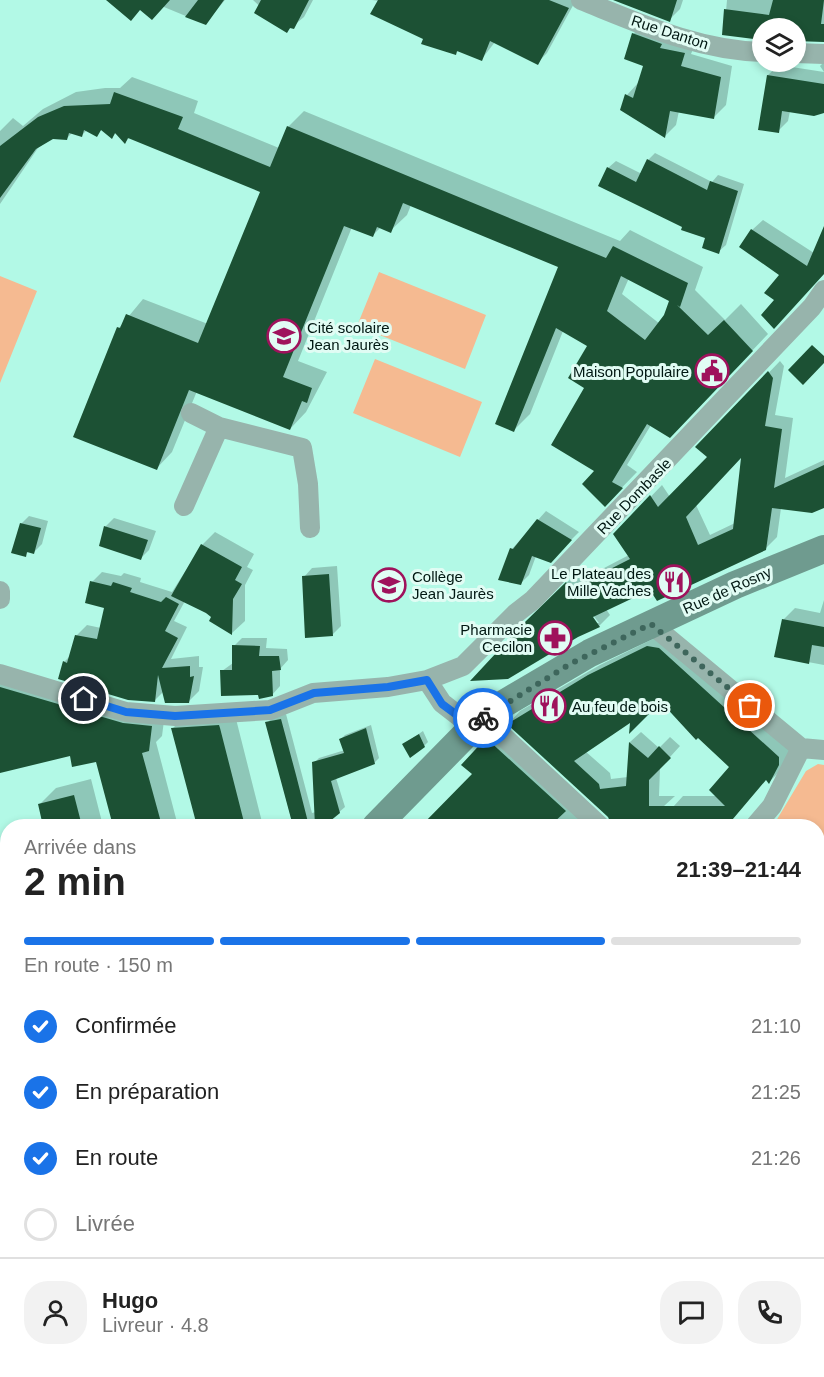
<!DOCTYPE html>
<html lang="fr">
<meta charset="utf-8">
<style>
body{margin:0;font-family:Arial,sans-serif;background:#f2f2f2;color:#222;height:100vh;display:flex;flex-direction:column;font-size:22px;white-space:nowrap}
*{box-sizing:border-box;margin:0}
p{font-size:20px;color:#767676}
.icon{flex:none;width:33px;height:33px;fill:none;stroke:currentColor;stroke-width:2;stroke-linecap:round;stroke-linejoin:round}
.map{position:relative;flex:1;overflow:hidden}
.details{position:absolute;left:0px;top:819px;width:825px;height:558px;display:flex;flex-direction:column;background:#fff;border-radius:24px 24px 0 0;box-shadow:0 3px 9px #0003}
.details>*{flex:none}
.tools{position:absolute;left:752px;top:18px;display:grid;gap:12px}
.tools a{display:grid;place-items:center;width:54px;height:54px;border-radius:50%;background:#fff;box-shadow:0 3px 9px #0003;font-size:30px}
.pin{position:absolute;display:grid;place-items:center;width:51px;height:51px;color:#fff;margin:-26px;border:3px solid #fff;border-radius:50%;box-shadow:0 2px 6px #0007}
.courier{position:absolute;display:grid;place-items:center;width:60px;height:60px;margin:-30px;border:4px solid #1a73e8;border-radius:50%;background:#fff;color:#222;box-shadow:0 2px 8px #0007}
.head em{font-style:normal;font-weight:800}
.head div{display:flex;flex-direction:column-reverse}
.head{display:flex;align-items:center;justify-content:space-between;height:102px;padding:0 24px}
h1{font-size:39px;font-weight:800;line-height:45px}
.bar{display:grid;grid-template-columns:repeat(4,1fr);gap:9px 6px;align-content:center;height:72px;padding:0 24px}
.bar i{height:8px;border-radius:4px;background:#e0e0e0}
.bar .selected{background:#1a73e8}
.bar p{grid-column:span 4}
.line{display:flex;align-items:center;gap:15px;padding:0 24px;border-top:2px solid #e0e0e0}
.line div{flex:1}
.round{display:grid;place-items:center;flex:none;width:63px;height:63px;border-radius:24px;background:#f2f2f2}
ol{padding:0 24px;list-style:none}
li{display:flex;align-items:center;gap:18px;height:66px}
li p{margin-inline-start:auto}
li .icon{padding:6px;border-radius:50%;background:#1a73e8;color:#fff;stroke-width:4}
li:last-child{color:#767676}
li i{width:33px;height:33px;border:3px solid #e0e0e0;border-radius:50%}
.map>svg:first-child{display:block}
.green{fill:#f5ba91}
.shadow{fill:#0003;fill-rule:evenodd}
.building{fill:#1c5134;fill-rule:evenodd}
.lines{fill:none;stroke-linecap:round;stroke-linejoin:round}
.street{stroke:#97b4ac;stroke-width:20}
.secondary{stroke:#6f9b8f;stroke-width:28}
.done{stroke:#3e665c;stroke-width:6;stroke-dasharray:0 10.8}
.route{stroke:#1a73e8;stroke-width:8}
.labels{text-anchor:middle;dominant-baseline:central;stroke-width:6;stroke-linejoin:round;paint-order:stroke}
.street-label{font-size:15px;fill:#001712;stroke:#e1fcf4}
.poi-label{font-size:15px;fill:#001712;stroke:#e1fcf4;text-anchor:start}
</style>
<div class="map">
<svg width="824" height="1377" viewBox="0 0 824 1377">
<rect width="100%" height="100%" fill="#b2f9e6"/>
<!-- green -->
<path class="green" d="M379 272 486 315 465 369 357 326Z
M0 276 37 291 0 383Z
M375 359 482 402 460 457 353 413Z
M818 764 824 765V1377H369L374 1370H818V826H773L806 771Z"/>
<!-- shadow -->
<path class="shadow" d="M109 0H225L205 24 164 7 141 8Z
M253 0H313L304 17 287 31Z
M372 0H576L547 53 537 63 495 42 481 60 459 50 456 53 425 38 379 1Z
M623 0H683L680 9 669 20Z
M727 0H824V40H795V28H762V40L724 34Z
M645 23 696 42 691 54 732 66 726 105 714 117 679 111 676 125 665 136 627 95 638 83 645 65 633 34Z
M824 62V111H790L788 121 778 131 768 75 779 65 824 72 820 66Z
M132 77 198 101 194 113 279 148 288 127 304 111 620 241 630 230 703 267 695 290 725 320 741 304 768 334 686 420 651 425 627 465 637 472 605 505 597 471 586 387 589 346 563 331 530 414 514 430 560 266 411 205 407 215 390 231 381 227 372 236 352 227 298 361 327 372 306 412 290 429 197 391 172 452 156 469 119 328 143 299 208 324 262 191 130 137 125 142 117 132 112 137 102 129 97 135 87 130 82 135 73 132 67 138 53 137 38 148 0 204V131L13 118 23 126 43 109 76 92 105 88H120ZM629 278 671 300 660 324 622 294Z
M655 153 712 182 718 175 744 184 726 245 718 252 707 237 684 226 608 168 616 161 642 174 648 160Z
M763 220 814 253 824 230V274L784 316 776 300 781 274 752 230Z
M780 361 784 366 775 415 793 418 785 478 824 460V506L781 508 777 537 765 549 650 589 606 609 610 615 599 626 538 610 578 572 583 579 629 555 615 534 662 485 670 497 710 457 697 447ZM743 455 735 523 710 535 696 505ZM589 610 599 623H595Z
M546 511 579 532 550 561 536 556 529 575 521 583 512 549Z
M29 516 48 521 42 544 34 552 29 551 25 555 21 524Z
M114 518 156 531 149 550 141 558 101 545 106 526Z
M215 532 254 554 247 567 253 570 245 585V621L232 633 211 620 213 617 185 601 174 621 187 627 171 659 199 656V667H203L199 691 188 702 163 692 154 701 64 662 71 655 76 636 87 625 101 628 106 607 92 582 102 572 121 576 124 573 141 578 140 582 172 592 202 545Z
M337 566 341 626 332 635 304 577 312 568Z
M824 600V665L776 656 784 619 795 608 820 613Z
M659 636 789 746V753L780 771 769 782 766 779 726 826H686L688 824 673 807 683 796H717L731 767 661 700 585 751 610 773 611 779 628 777 630 742 641 732 659 748 670 737 680 746 660 768 659 796H675L642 826H615L609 816 510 722 520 711 600 665Z
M242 638H267L266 648 287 649 288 660 280 669V686L272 695 259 693 222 671 233 663 234 646Z
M0 669 165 713 162 736 156 742 178 826H114L97 760 71 754 0 771Z
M234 711 263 826H198L173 728 188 713Z
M286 714 312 813 316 812 314 763 319 758 345 750 340 740 345 735 371 725 379 758 374 763 336 778 345 807 323 826H293L267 723 272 718Z
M499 727 587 826H423L474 774 463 765Z
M423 731 428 742 424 746 404 744Z
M91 779 103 826H45L39 805 56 788Z
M0 926 8 955V1108L0 1114Z
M8 1152V1179L0 1165 1 1159Z
M0 1243 8 1253V1356L5 1358 0 1353Z
M29 1370H41L34 1375Z
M119 1370H183L190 1377H141L137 1372 129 1377Z
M233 1370H314L308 1377H244Z"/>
<!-- building -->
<path class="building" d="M106 0H170L152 20 140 10 131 21Z
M198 0H224L206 25 185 17Z
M261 0H309L294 29 290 28 287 33 254 13Z
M378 0H549L569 8 538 65 490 41 482 61 457 51 456 55 421 44 423 39 370 14Z
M613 0H677L670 22Z
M773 0H824L821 24H824V42L795 41V28H762V40L722 35 724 9 769 15Z
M632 33 662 44 660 48 685 53 681 66 721 77 714 119 670 111 665 138 620 110 625 94 633 98 643 66 624 59Z
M767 75 824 84V113L814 116 782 111 779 133 758 130Z
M114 92 183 117 178 129 270 167 287 126 606 258 613 246 688 283 680 307 677 305 708 335 724 320 753 351 670 438 647 424 612 482 623 488 605 507 582 484 594 471 551 445 584 388 568 378 587 346 556 328 514 432 495 424 558 267 403 203 391 233 377 227 373 237 344 226 283 377 312 388 307 403 302 401 290 430 189 390 157 470 73 437 117 327 120 328 126 314 198 343 260 192 128 138 125 144 115 133 112 139 101 130 97 137 84 130 82 137 69 133 67 140 53 139 36 149 0 198V146L38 117 64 106 110 104ZM621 276 669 301 664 315 645 340 607 311Z
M647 159 707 190 710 181 738 191 719 254 702 248 705 238 681 230 682 227 598 186 607 167 636 182Z
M824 226V274L774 329 761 315 774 300 764 293 779 275 739 247 751 229 807 266Z
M812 345 824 356V363L803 385 788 370Z
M768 371 773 378 765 426 782 429 774 488 824 465V508L812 513 772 508 766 550 657 601 650 590 593 617 600 627 578 637 508 679 470 681 525 622 566 582 571 589 630 559 613 534 650 495 658 507 707 457 695 447ZM741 458 733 529 698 545 686 517Z
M537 519 572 540 551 563 532 556 521 585 498 580 510 548 513 549Z
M20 523 41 528 34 554 27 552 26 557 11 553Z
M104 526 148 540 141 560 99 546Z
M201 544 242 567 235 580 242 584 233 599 232 635 209 621 211 617 206 613 171 596Z
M329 574 333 636 305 638 302 576Z
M90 581 111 586 113 582 132 588 130 592 161 602 166 597 179 604 165 631 178 638 162 668 190 666V677L194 676 189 703H165L158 675 155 702 128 700 58 679 63 661 67 663 75 635 97 639 104 608 85 603Z
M782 619 824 627V647L812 645 809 664 774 657Z
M232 645 260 646 259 656H279L281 670 272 671 273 696 259 699 258 695 221 696 220 670H232Z
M647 646 659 648 779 757V765L769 784 766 780 727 826H612L608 817 507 724 588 675ZM661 702 696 740 698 738 729 767 709 790 725 806H649V780L671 758 659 746 648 758 629 742 626 786 600 789 599 784 574 761 630 723 629 734Z
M0 687 123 723 152 726 149 751 142 753 162 826H113L96 762 72 767 70 756 0 773Z
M281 719 296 775 309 826H293L265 722Z
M219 725 220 728 245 826H197L171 728Z
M366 728 375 764 331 781 340 813 324 826H315L312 762 344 753 339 739Z
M419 734 425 747 410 758 402 744Z
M486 738 566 811 550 826H421L472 774 461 765Z
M74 795 82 826H43L38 804Z"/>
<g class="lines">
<!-- street -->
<path class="street" d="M581 0C641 24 697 50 762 52
M795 53 824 54
M191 413 219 427 302 448 308 484 310 528
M184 506 219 427
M0 591V599
M651 624 801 748 824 750
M0 674 126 712 175 716 270 710 313 693 388 687 427 680 463 666 515 614 533 600 812 307 824 290
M427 680 442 703 473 727
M494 728 600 826
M755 826 772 806 801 748
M0 928 8 959
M0 1209 8 1222
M95 1370 103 1377
M63 1377 72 1370
M349 1377 354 1370"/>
<!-- secondary -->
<path class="secondary" d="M376 826 473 727 505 703 590 653 735 585 824 549
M0 1138 8 1132"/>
</g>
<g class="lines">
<!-- done -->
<path class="done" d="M483 718 570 664 651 624 750 706"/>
<!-- route -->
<path class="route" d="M84 699 126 712 175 716 270 710 314 693 388 687 427 680 442 704 473 727 483 718"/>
</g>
<!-- icons -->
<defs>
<g id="school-ring" transform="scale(1.725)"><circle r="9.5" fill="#e1fcf4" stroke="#9f125c" stroke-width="1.5"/><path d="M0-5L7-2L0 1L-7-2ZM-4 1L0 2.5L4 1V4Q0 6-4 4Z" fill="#9f125c"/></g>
<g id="civic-ring" transform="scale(1.725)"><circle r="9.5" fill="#e1fcf4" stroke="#9f125c" stroke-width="1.5"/><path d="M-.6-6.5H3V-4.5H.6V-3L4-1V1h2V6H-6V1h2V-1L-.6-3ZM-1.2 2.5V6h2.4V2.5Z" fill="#9f125c"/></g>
<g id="restaurant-ring" transform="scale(1.725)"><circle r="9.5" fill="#e1fcf4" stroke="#9f125c" stroke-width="1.5"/><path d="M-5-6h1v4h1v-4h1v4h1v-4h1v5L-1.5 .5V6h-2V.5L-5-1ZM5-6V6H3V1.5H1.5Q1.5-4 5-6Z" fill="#9f125c"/></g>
<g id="pharmacy-ring" transform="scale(1.725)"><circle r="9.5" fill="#e1fcf4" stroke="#9f125c" stroke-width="1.5"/><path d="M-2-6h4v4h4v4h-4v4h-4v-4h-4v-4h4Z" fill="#9f125c"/></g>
</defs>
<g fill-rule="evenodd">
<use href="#school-ring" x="284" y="336"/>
<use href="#civic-ring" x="712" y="371"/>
<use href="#restaurant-ring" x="674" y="582"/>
<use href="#school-ring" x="389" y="585"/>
<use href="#pharmacy-ring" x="555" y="638"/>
<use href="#restaurant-ring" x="549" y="706"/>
</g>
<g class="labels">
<!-- street labels -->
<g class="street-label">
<text transform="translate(670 32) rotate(18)">Rue Danton</text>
<text transform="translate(634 496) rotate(-46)">Rue Dombasle</text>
<text transform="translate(727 590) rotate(-24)">Rue de Rosny</text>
</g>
<!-- poi labels -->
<g class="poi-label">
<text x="307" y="327">Cité scolaire<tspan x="307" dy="17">Jean Jaurès</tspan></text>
<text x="689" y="371" text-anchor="end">Maison Populaire</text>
<text x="651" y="573" text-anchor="end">Le Plateau des<tspan x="651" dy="17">Mille Vaches</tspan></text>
<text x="412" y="576">Collège<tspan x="412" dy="17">Jean Jaurès</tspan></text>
<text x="532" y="629" text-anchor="end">Pharmacie<tspan x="532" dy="17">Cecilon</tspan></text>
<text x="572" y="706">Au feu de bois</text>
</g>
</g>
</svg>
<div class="tools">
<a><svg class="icon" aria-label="layers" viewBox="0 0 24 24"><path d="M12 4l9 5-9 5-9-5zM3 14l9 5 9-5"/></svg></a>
</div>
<div class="pin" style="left:750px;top:706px;background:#ea580c"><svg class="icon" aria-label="bag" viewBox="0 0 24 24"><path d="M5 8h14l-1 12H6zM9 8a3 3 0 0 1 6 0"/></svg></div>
<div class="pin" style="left:84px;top:699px;background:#1f2937"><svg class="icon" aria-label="home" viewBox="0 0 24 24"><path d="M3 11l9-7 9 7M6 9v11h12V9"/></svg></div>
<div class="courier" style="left:483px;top:718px"><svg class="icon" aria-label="bike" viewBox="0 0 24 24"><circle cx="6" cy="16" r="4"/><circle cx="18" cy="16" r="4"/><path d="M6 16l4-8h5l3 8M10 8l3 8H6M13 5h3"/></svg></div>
<section class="details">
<div class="head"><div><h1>2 min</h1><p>Arrivée dans</p></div><em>21:39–21:44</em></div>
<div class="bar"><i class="selected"></i><i class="selected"></i><i class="selected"></i><i></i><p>En route · 150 m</p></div>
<ol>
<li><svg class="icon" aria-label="check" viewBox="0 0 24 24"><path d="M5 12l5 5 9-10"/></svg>Confirmée<p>21:10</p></li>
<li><svg class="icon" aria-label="check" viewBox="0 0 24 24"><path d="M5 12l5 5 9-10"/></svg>En préparation<p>21:25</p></li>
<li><svg class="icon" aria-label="check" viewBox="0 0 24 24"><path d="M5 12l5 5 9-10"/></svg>En route<p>21:26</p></li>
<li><i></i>Livrée</li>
</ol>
<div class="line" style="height:108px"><a class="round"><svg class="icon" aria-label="person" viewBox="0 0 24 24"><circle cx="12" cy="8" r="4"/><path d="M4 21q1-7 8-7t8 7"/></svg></a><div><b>Hugo</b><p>Livreur · 4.8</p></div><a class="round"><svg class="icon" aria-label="chat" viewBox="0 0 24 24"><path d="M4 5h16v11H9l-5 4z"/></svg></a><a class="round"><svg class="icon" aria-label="phone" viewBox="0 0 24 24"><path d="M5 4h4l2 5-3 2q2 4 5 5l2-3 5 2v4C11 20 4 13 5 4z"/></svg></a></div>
</section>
</div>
